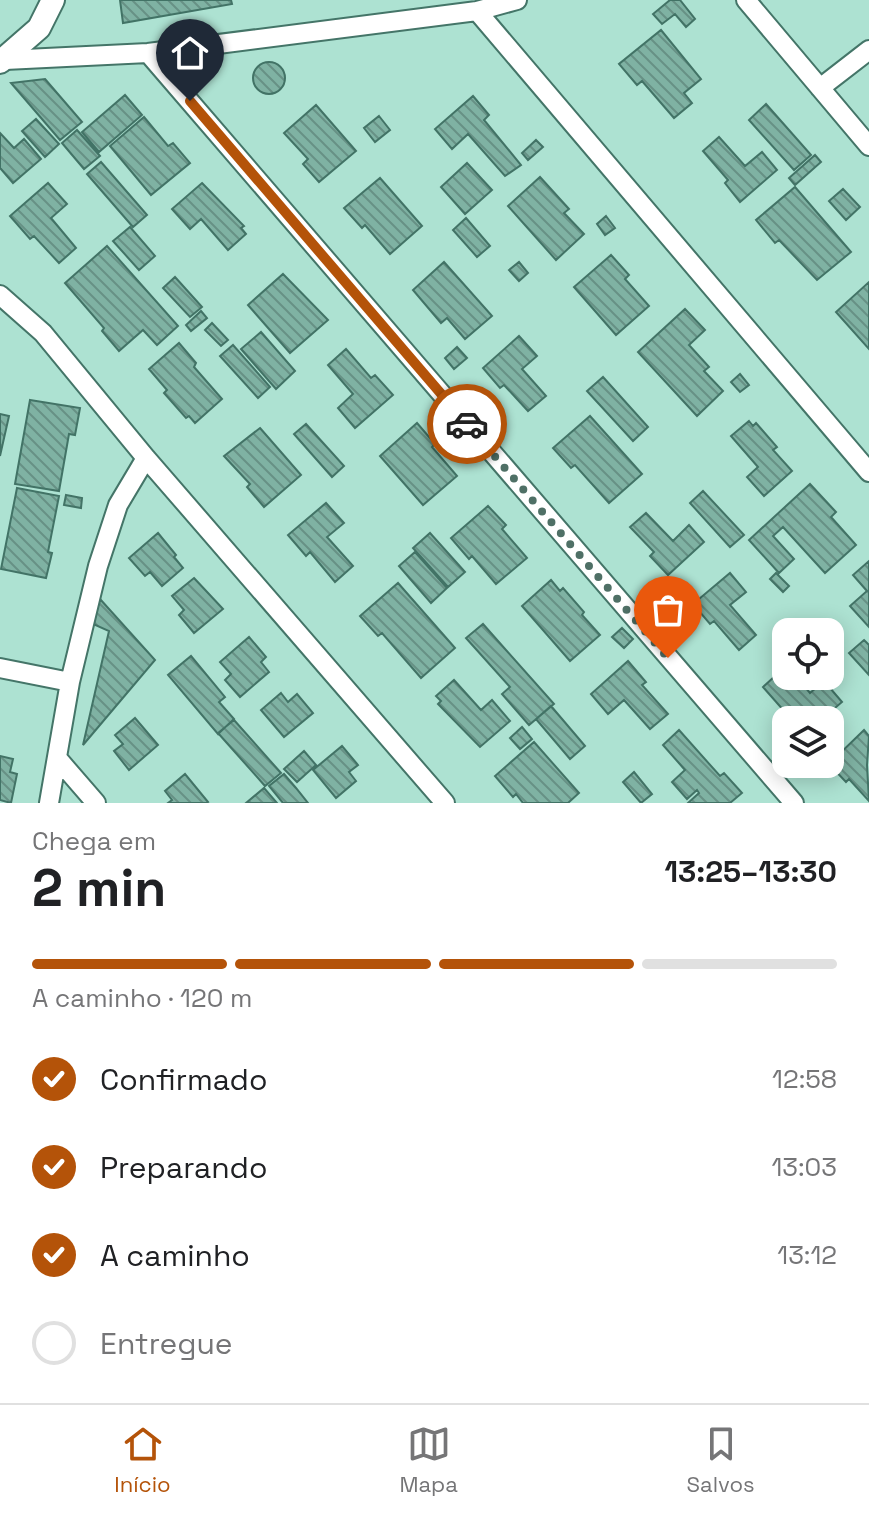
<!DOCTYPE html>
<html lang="pt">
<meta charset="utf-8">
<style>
body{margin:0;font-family:"Space Grotesk",sans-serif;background:#f6f6f6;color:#202124;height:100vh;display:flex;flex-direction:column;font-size:30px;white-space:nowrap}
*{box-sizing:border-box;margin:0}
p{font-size:26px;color:#757577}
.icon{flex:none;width:44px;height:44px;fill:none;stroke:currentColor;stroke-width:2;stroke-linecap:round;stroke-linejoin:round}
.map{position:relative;height:803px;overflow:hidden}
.sheet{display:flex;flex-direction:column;background:#fff;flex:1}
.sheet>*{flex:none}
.controls{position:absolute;left:772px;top:618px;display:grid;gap:16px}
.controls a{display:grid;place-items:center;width:72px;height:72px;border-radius:16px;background:#fff;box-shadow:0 4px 20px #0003;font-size:40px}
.pin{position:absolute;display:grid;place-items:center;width:68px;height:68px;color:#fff;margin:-82px -34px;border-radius:50% 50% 50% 0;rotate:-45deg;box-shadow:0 0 8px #0007}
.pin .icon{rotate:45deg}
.courier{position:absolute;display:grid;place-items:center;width:80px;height:80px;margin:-40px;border:6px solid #b45309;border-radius:50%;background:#fff;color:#222;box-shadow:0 2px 10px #0007}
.headline em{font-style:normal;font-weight:600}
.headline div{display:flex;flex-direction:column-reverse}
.headline{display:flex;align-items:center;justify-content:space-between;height:136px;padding:0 32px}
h1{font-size:52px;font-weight:600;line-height:60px}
.bar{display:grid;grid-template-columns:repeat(4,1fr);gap:12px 8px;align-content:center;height:96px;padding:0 32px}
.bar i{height:10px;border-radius:6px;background:#e0e0e0}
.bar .on{background:#b45309}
.bar p{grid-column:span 4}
ol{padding:0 32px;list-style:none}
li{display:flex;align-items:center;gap:24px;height:88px}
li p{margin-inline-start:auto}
li .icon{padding:8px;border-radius:50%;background:#b45309;color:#fff;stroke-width:4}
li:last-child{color:#757577}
li i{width:44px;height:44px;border:4px solid #e0e0e0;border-radius:50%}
.tabs{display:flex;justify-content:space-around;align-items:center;height:112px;border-top:2px solid #e0e0e0;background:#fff;font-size:22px;color:#757577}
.tabs a{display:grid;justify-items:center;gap:4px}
.tabs .on{color:#b45309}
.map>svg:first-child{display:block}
.building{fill:url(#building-back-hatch);stroke:#427366;stroke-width:2}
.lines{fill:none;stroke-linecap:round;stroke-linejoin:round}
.minor-casing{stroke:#447568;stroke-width:22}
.tertiary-casing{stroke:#447568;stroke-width:26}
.minor{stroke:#fff;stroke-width:18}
.tertiary{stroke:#fff;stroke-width:22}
.done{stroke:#4f7066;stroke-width:8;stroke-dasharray:0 14.4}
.route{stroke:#b45309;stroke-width:10}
</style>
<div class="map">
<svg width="869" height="803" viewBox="0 0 869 803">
<defs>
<pattern id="building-back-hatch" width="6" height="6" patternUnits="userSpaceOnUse" patternTransform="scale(2)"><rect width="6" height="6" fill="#7fb2a3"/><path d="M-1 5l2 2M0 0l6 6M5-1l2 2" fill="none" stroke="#679185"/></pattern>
</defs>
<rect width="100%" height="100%" fill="#ade2d2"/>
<!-- building -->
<path class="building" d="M120 0H231L232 4 123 23Z
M670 0H680L695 19 686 27 675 14 662 24 653 14Z
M661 30 701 79 684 93 692 103 674 118 642 81 637 85 619 64Z
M253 78a16 16 0 1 1 32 0a16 16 0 1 1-32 0Z
M45 79 82 122 60 140 11 83Z
M125 95 142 115 99 152 82 132Z
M473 96 489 115 484 120 521 165 505 176 468 134 452 149 435 129Z
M766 104 811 155 794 170 749 120Z
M316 105 356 151 319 182 303 164 308 159 284 133Z
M379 116 390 130 375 142 364 128Z
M144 117 168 146 173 143 190 163 151 195 110 146Z
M36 119 59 144 45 157 22 131Z
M77 130 100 156 84 169 62 143Z
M0 133 14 148 24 139 41 159 13 183 0 168Z
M719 137 745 166 762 152 777 170 740 202 725 183 728 180 703 151Z
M536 140 543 147 528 160 522 153Z
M815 155 821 162 795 185 789 178Z
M101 162 147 215 133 227 87 174Z
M467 163 492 190 465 214 441 187Z
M540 177 569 209 564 213 584 234 556 260 508 206Z
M380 178 422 226 390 254 365 225 362 228 344 208Z
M48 183 67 204 51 218 76 248 59 263 34 236 30 239 10 216Z
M202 183 244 226 241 228 246 234 228 250 201 219 190 229 172 209Z
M795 187 851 252 817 280 779 240 775 243 756 220Z
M843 189 860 207 846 220 829 201Z
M606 216 615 228 605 235 597 224Z
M466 218 490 246 477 257 453 230Z
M130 227 155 256 139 270 113 241Z
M107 246 178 326 157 345 143 330 119 351 102 331 104 328 65 283Z
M611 255 629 275 625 279 649 306 616 335 574 287Z
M444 262 492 316 465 339 447 318 441 323 413 290Z
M519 262 528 273 519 281 509 270Z
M283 274 328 320 290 353 248 305Z
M175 277 202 307 190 317 163 288Z
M869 282V349L836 312Z
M685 309 705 330 689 345 709 367 704 371 723 391 697 416 638 352Z
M201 311 207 318 191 331 186 325Z
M212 323 228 340 221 346 205 330Z
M261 332 295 371 276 389 241 349Z
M519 336 537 356 522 369 546 396 528 411 504 385 500 388 483 368Z
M179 343 196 363 194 367 222 399 195 423 189 416 186 418 164 393 167 390 149 369Z
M233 345 270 387 258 398 220 356Z
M457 347 467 358 454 369 445 358Z
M346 349 371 378 375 375 393 395 355 428 338 408 353 394 328 365Z
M740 374 749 385 740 392 731 382Z
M603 377 648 427 633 441 587 391Z
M30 400 80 408 75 435 69 434 59 491 15 484Z
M0 414 9 416 0 456Z
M590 416 642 474 609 503 575 465 571 468 553 448Z
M749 421 753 426 756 423 777 447 773 450 792 471 764 496 747 477 758 467 731 436Z
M417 423 435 444 432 447 457 476 423 505 380 456Z
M306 424 344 466 332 477 294 434Z
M260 428 301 475 264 507 247 487 250 484 224 456Z
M810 484 836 512 831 517 856 545 825 573 783 527 773 536 794 559 779 573 749 540Z
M17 488 59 496 48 552 52 553 46 578 1 569Z
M703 491 744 535 730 547 690 503Z
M66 495 82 498 81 508 64 505Z
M326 503 344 523 327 537 353 566 335 582 310 552 306 556 288 535Z
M488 506 506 525 502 529 527 558 496 584 472 556 469 559 451 538Z
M646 513 673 541 689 525 704 542 668 575 650 556 654 552 630 527Z
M158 533 176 555 174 557 183 568 162 586 150 572 145 576 129 558Z
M430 533 465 572 448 587 413 548Z
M415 552 447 588 431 603 399 566Z
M869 561V627L850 606 867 591 853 575Z
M730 573 746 592 730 605 756 635 739 650 714 621 710 624 693 604Z
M776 573 789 586 783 592 770 579Z
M194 578 223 609 194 633 179 615 184 610 172 596Z
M551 580 560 591 563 588 584 612 582 615 600 635 570 661 522 606Z
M398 583 455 648 421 678 382 633 378 636 360 616Z
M673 593 681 602 670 612 662 603Z
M100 599 155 660 83 745 109 631 93 624Z
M483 624 554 704 529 725 502 694 510 687 466 638Z
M622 628 633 639 624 648 612 637Z
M249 637 266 657 261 662 269 672 240 697 225 680 231 674 220 662Z
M864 640 869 645V675L849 653Z
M191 656 225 697 219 702 234 719 218 734 168 675Z
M628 661 646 682 642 685 668 714 650 729 624 700 608 714 591 694Z
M786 666V676H796L810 693 824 681 842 702 821 720H792L763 687Z
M454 680 481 710 492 700 510 721 480 747 438 704 441 701 436 696Z
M281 693 288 702 297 694 313 713 284 737 261 710Z
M551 706 585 746 570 759 536 719Z
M135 718 158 745 129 770 114 751 123 744 115 735Z
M234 720 281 773 265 786 218 733Z
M522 727 532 739 520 749 510 738Z
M679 730 720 776 724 773 742 793 730 803H688L699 793 697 790 687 799 672 782 685 770 663 745Z
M864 730 869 736 867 765 869 801 849 779 846 782 829 764Z
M534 742 579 793 568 803H523L516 794 513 797 495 776Z
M342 746 358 765 349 772 356 781 336 798 313 770Z
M304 751 316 765 297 782 284 769Z
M0 756 13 759 10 772 17 774 11 803 0 800Z
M634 772 652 794 641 803 623 782Z
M185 774 208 802 206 803H168L172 800 165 791Z
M284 774 296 788 308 803H283L269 786Z
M264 788 277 803H246Z"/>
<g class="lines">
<!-- minor casing -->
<g class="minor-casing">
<path id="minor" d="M746 0 869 146
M477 11 869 472
M148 53 794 803
M5 60 148 53 477 11 517 0
M820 88 869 50
M0 295 43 333 146 458 445 803
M0 668 70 682
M58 759 96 803
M49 803 70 682 98 566 118 505 146 458"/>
</g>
<!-- tertiary casing -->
<g class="tertiary-casing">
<path id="tertiary" d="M0 62 39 28 53 0"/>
</g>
<!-- minor -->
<use href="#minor" class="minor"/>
<!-- tertiary -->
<use href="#tertiary" class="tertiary"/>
</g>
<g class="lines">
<!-- done -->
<path class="done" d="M467 424 668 658"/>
<!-- route -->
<path class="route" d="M190 101 467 424"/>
</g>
</svg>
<div class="controls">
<a><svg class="icon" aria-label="locate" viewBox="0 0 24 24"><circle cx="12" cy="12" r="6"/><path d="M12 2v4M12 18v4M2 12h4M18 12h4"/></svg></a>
<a><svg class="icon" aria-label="layers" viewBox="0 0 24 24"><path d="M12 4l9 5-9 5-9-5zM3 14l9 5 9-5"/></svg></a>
</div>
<div class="pin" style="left:668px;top:658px;background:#ea580c"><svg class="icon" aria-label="bag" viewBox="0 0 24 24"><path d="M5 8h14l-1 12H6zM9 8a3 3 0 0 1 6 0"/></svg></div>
<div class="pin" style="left:190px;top:101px;background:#1f2937"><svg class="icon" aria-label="home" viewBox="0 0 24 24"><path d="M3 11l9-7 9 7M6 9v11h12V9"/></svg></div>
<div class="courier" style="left:467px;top:424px"><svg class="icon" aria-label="car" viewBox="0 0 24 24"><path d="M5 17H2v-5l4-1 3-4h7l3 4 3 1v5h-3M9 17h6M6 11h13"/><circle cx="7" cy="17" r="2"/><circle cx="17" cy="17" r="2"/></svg></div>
</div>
<section class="sheet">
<div class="headline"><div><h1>2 min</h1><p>Chega em</p></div><em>13:25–13:30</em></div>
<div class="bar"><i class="on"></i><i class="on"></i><i class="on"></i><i></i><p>A caminho · 120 m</p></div>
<ol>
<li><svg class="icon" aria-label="check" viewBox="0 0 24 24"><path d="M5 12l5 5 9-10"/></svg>Confirmado<p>12:58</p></li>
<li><svg class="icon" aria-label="check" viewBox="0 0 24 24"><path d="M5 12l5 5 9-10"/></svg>Preparando<p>13:03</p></li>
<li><svg class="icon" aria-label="check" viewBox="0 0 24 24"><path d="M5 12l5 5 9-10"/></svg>A caminho<p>13:12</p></li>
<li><i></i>Entregue</li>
</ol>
</section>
<nav class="tabs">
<a class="on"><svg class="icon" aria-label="home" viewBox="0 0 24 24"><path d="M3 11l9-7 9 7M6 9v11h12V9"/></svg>Início</a>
<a><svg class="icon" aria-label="map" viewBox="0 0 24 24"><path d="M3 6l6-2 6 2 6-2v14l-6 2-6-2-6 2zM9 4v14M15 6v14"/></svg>Mapa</a>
<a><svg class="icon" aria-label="saved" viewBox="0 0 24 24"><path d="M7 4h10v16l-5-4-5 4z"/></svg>Salvos</a>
</nav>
